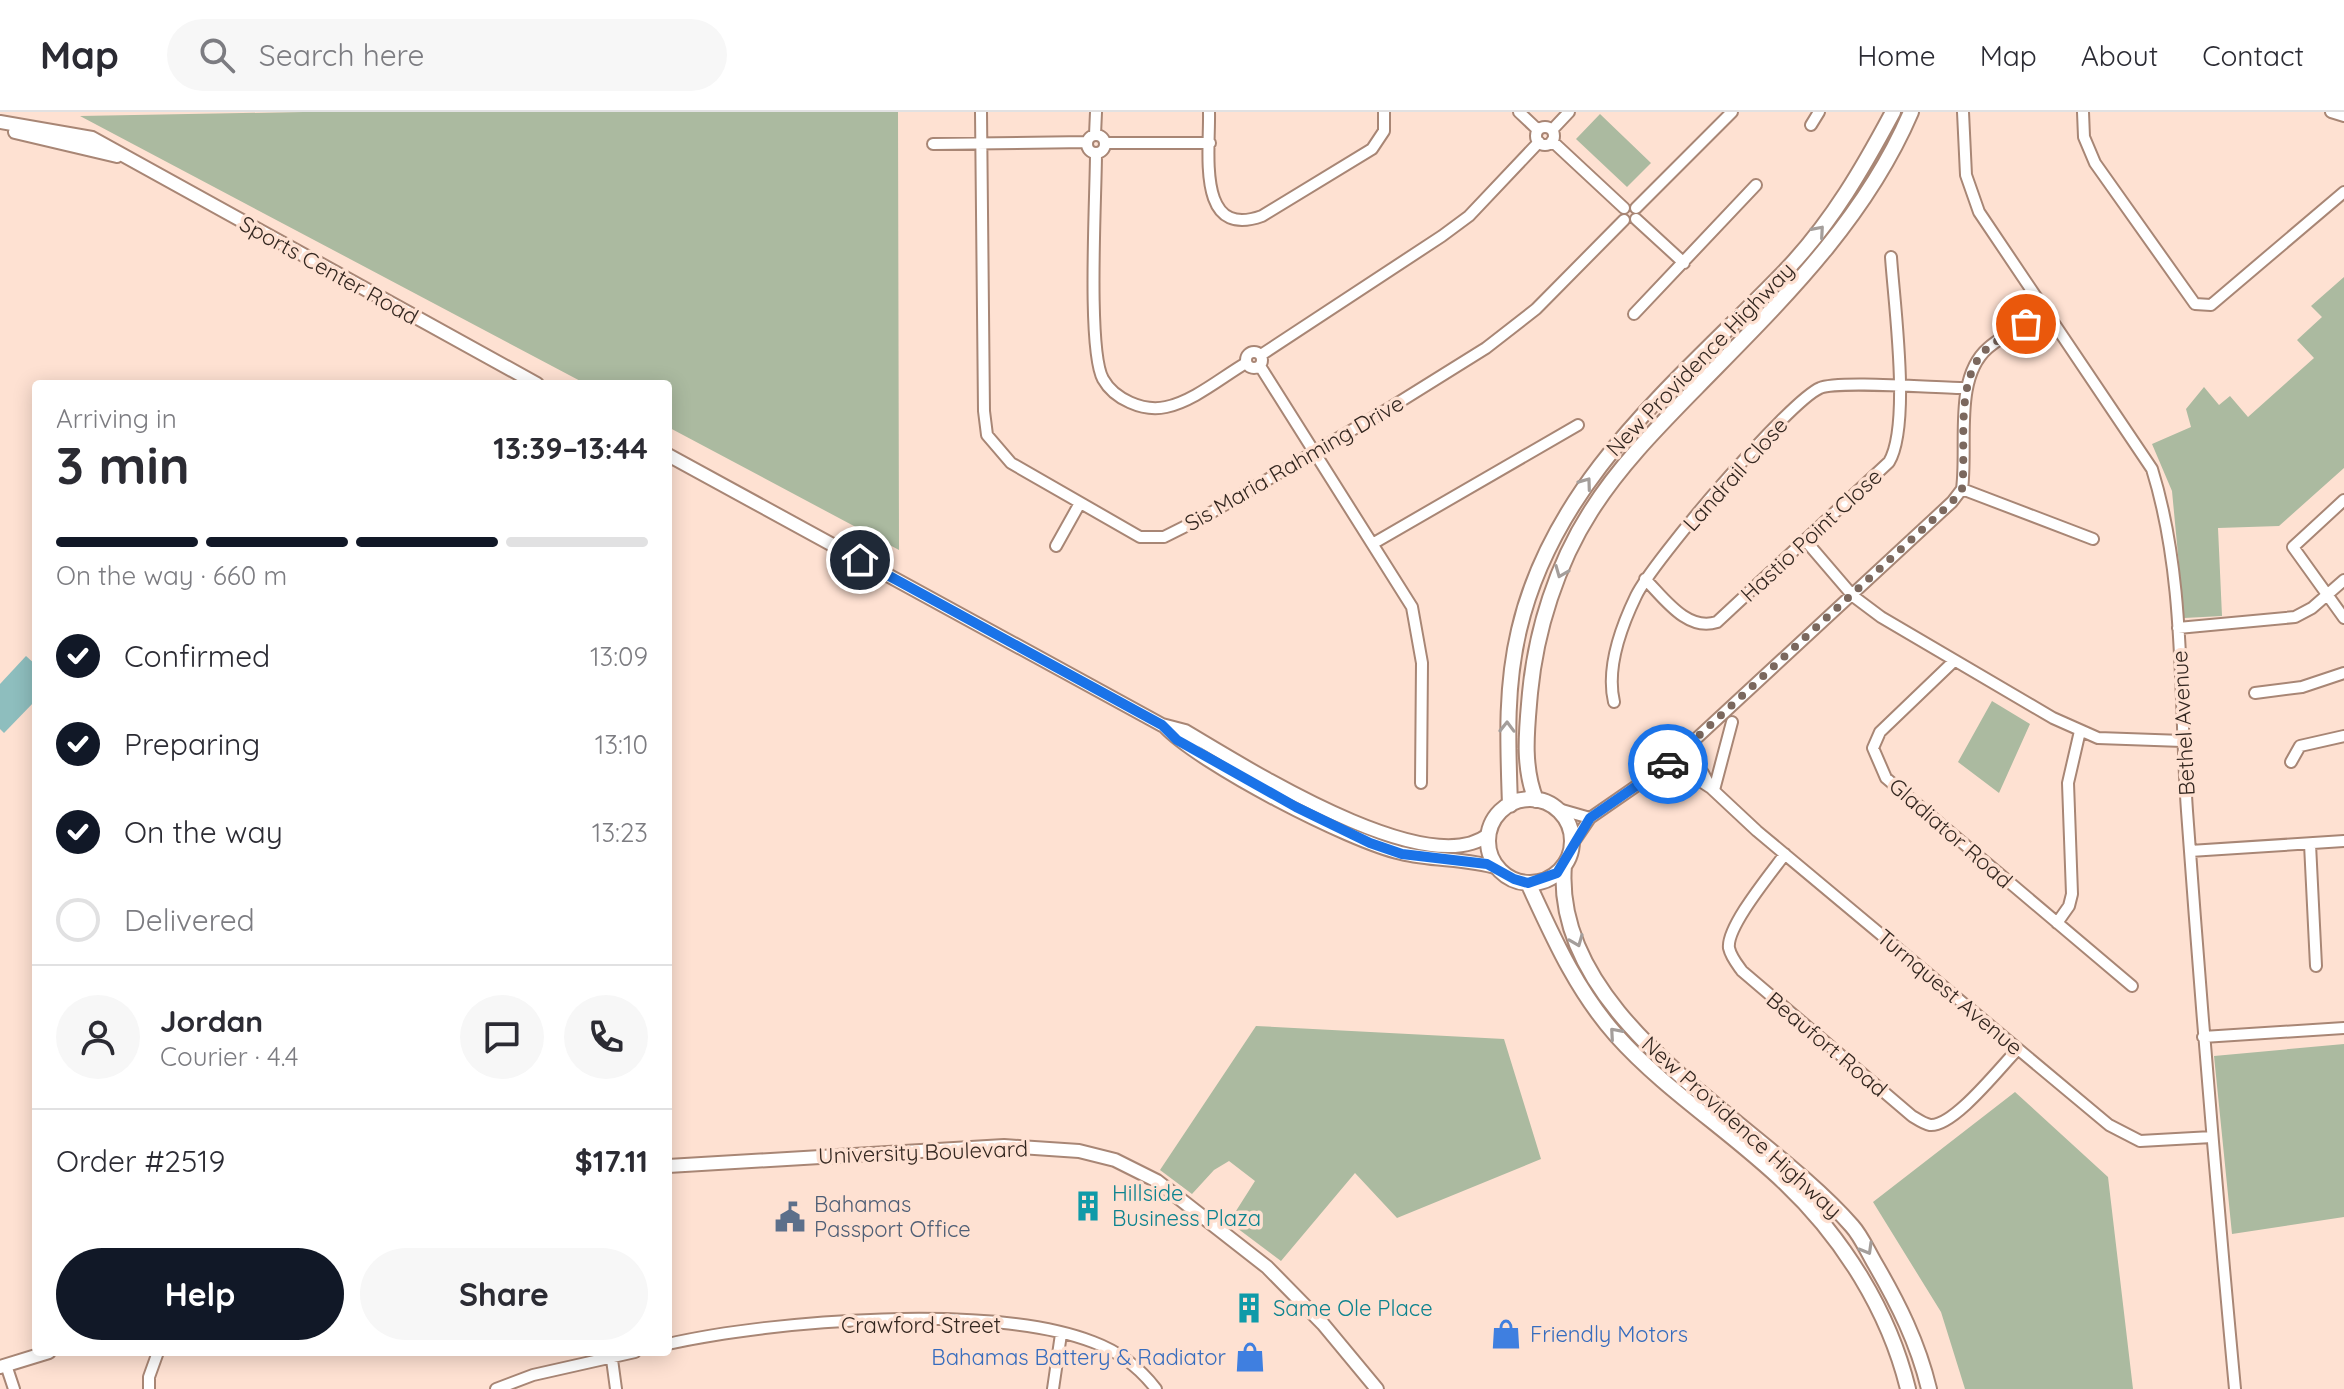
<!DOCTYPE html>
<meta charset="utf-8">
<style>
body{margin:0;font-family:Quicksand,sans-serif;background:#f7f7f7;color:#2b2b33;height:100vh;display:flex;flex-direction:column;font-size:30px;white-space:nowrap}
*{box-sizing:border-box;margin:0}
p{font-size:26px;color:#7c7c81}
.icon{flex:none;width:44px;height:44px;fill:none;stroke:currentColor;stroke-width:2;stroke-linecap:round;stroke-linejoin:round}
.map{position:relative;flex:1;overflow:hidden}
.panel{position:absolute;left:32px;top:268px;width:640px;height:976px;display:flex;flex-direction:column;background:#fff;border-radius:8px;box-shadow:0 4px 20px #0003}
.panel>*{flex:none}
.pin{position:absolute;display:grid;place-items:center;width:68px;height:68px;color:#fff;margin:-34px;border:4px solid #fff;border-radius:50%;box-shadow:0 2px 8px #0007}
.courier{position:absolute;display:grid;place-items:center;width:80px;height:80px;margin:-40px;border:6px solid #1a73e8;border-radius:50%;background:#fff;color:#222;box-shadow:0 2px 10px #0007}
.headline em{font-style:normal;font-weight:700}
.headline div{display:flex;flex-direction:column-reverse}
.headline{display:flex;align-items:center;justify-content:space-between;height:136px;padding:0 24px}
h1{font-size:52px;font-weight:700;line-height:60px}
.bar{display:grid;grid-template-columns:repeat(4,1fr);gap:12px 8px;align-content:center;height:96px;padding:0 24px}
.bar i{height:10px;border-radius:6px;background:#e1e1e2}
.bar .active{background:#111827}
.bar p{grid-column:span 4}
.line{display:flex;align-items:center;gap:20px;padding:0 24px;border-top:2px solid #e1e1e2}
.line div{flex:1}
.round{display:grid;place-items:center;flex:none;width:84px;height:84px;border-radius:42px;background:#f7f7f7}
ol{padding:0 24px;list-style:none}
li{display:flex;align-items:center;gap:24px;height:88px}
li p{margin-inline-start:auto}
li .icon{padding:8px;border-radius:50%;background:#111827;color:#fff;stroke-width:4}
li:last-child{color:#7c7c81}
li i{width:44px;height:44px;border:4px solid #e1e1e2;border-radius:50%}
.primary-button{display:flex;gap:16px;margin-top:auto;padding:16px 24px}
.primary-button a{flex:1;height:92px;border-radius:48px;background:#111827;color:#fff;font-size:32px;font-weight:700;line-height:92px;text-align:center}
.primary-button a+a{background:#f7f7f7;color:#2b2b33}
header{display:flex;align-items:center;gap:48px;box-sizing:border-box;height:112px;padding:0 40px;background:#fff;border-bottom:2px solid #e1e1e2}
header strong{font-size:38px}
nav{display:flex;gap:44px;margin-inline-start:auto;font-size:28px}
.search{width:560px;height:72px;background:#f7f7f7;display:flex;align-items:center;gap:20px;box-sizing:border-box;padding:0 28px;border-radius:44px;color:#7c7c81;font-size:30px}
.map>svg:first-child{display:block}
.green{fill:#abbaa0}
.water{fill:#8ebebe}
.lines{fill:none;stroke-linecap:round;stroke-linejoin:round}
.minor-casing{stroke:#a88675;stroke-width:14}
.major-casing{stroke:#a88675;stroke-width:16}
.highway-casing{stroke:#a88675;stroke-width:18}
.minor{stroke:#fff;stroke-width:10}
.major{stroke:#fff;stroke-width:12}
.highway{stroke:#fff;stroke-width:14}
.oneway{stroke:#a49e9b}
.done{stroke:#7b685e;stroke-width:8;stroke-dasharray:0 14.4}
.route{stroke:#1a73e8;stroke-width:10}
.labels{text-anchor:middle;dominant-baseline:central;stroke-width:7;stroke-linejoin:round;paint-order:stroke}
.street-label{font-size:22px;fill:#342720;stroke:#fee1d2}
.culture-label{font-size:22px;fill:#0d838f;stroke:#fee1d2;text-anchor:start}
.service-label{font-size:22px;fill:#4e5e75;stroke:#fee1d2;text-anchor:start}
.shop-label{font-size:22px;fill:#366cbe;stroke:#fee1d2;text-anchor:start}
</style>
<header>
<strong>Map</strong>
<div class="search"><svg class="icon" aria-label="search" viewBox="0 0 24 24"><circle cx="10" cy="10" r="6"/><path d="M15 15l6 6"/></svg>Search here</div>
<nav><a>Home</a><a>Map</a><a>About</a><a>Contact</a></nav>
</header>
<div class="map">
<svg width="2344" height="1277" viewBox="0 0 2344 1277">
<rect width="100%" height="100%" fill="#fee1d2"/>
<!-- green -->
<path class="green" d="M304 0H898L899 438 668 315V272H586L80 4Z
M1600 2 1651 51 1627 75 1576 27Z
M2344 165V356L2279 414 2218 416 2222 504 2184 506 2172 379 2152 332 2191 315 2186 297 2204 275 2219 293 2230 284 2248 305 2314 246 2297 228 2322 205 2311 194Z
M1992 589 2030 612 1999 681 1958 650Z
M1256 914 1504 927 1541 1047 1397 1106 1355 1061 1281 1149 1229 1110 1255 1069 1229 1049 1214 1058 1192 1082 1160 1058Z
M2344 932V1105L2232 1122 2214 944Z
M2015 980 2108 1065 2133 1277H1965L1941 1200 1873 1090Z"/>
<!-- water -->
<path class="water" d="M26 544 36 553V588L4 621 0 617V572Z"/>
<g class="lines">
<!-- minor casing -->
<g class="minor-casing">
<path id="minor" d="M981 0 984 299 987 323 1011 351 1140 425H1164L1202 406 1393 294 1486 236 1536 197 1624 108
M1209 0C1210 40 1196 128 1262 104L1372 37 1384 19V0
M1519 0 1538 18
M1963 0 1966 63 1979 100 2152 357C2186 466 2179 586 2187 699 2201 892 2217 1084 2235 1277
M2083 0 2084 25 2095 51 2195 192 2211 193 2344 80
M2331 0 2344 4
M1811 13 1819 0
M1536 24a9 9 0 1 1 18 0a9 9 0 1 1-18 0Z
M1552 18 1569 0
M1087 32a9 9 0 1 1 18 0a9 9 0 1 1-18 0Z
M1095 23 1096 0
M1552 29 1624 96
M1105 31H1210
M933 32 1087 30
M1096 41C1096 83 1087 238 1103 267 1114 287 1143 300 1166 295 1194 289 1222 265 1246 251
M1636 96 1732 0
M1636 107 1684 151
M1634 202 1756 73
M1246 248a8 8 0 1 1 16 0a8 8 0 1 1-16 0Z
M1261 243 1442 124 1469 104 1539 30
M1260 254 1412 495 1422 551 1421 671
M1962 377 2093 427
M2344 388 2293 435 2344 506
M1805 428 1853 484 1881 505 2053 606 2098 626 2183 629
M1374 431 1578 313
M1056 434 1080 391
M1645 467C1664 486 1687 520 1717 510L1889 350C1911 313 1894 191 1891 145
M2178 516 2295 505 2312 496 2344 468
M1953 550 1880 620 1873 636 1886 666 2132 874
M2255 581 2302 575 2344 561
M1614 590C1606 556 1621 515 1636 484 1652 450 1789 289 1820 276 1837 268 1938 276 1965 276
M1681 641 1703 661 1711 676
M1671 650 1711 676 1757 719 2109 1013 2140 1029 2212 1025
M2291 650 2300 634 2344 624
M1714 678 1732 610
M1555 696 1590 706
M2310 732 2316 854
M1571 734 1590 706 1671 650 1952 390 1962 377C1968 334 1953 266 1988 236 2004 222 2027 211 2045 200
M2190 739 2344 729
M1785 742C1772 760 1726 815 1729 836 1731 845 1737 852 1742 859L1912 1004C1917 1007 1924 1012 1930 1013 1954 1015 2001 954 2018 937
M2057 811 2069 794 2072 782 2068 671 2080 619
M2203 925 2344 916
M668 1232C773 1208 993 1191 1093 1230 1120 1240 1139 1255 1156 1277
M611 1240 616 1277
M6 1253 14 1277
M149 1277V1265L158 1240
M496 1277 533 1263 635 1240
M1053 1277 1061 1222"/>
</g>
<!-- major casing -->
<g class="major-casing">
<path id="major" d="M0 10 92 26 537 272
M15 20 117 44
M668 343 1162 613 1185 619C1243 653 1428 772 1489 722
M1165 615C1202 653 1348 729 1401 741 1433 749 1467 746 1498 756
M668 1054 1004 1034 1079 1039 1115 1048 1157 1069 1267 1155 1323 1212 1377 1277
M0 1255 49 1240"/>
</g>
<!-- highway casing -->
<g class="highway-casing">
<path id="highway" d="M1488 729a42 42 0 1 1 84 0a42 42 0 1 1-84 0Z
M1536 688C1522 654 1527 616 1530 581 1536 518 1557 452 1591 399 1620 353 1659 314 1697 275 1779 191 1864 110 1911 0
M1510 693C1508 633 1505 577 1519 518 1555 363 1684 265 1789 155 1833 108 1863 56 1893 0
M1564 753C1551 910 1763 1011 1852 1114 1861 1124 1867 1138 1874 1150 1898 1191 1918 1231 1929 1277
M1528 771C1553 825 1576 878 1616 923 1666 979 1731 1019 1785 1071 1843 1126 1889 1199 1908 1277"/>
</g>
<!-- minor -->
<use href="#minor" class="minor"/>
<!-- major -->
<use href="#major" class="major"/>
<!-- highway -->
<use href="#highway" class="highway"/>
</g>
<!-- one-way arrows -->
<defs><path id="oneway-chevron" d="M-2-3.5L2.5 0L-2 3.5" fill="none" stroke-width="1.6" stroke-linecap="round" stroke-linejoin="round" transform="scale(2)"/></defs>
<g class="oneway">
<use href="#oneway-chevron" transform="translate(1819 119) rotate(-49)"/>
<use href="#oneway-chevron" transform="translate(1586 371) rotate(-54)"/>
<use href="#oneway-chevron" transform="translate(1561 460) rotate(112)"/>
<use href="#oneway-chevron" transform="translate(1507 615) rotate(-89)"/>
<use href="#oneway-chevron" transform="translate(1577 829) rotate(68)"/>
<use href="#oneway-chevron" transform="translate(1615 921) rotate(-131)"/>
<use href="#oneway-chevron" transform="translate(1867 1137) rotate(60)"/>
</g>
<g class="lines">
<!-- done -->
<path class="done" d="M1668 652 1952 390 1962 377C1967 335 1953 264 1989 235 2000 226 2014 220 2026 212"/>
<!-- route -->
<path class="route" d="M860 448 1162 613 1177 628 1296 695 1370 731 1402 742 1487 752 1514 767 1528 771 1557 761 1590 706 1668 652"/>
</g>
<!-- icons -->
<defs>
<g id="building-bare" transform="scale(2.4)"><path d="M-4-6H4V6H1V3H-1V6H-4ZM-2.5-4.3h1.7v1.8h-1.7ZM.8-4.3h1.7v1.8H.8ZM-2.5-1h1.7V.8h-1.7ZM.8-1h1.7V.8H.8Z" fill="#0f9aa8" stroke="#fee1d2" stroke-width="2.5" paint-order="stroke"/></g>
<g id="civic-bare" transform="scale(2.4)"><path d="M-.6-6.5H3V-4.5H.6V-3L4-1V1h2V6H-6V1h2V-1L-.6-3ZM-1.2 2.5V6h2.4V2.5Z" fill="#5c6f8a" stroke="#fee1d2" stroke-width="2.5" paint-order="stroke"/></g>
<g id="shop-bare" transform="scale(2.4)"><path d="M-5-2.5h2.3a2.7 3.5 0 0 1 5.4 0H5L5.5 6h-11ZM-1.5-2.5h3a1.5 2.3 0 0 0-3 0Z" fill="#3f7fe0" stroke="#fee1d2" stroke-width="2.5" paint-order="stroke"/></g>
</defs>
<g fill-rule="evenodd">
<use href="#building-bare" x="1088" y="1094"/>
<use href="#civic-bare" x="790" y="1105"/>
<use href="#building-bare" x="1249" y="1196"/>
<use href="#shop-bare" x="1506" y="1222"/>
<use href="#shop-bare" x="1250" y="1245"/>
</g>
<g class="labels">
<!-- street labels -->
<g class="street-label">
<text transform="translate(329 158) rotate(29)">Sports Center Road</text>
<text transform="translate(1700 247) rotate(-46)">New Providence Highway</text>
<text transform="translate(1294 351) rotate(-30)">Sis Maria Rahming Drive</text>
<text transform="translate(1735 362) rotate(-48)">Landrail Close</text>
<text transform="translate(1811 423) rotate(-43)">Hastio Point Close</text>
<text transform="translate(2183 611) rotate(-93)">Bethel Avenue</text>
<text transform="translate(1951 721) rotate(41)">Gladiator Road</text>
<text transform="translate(1950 880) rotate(40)">Turnquest Avenue</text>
<text transform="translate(1827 932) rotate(40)">Beaufort Road</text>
<text transform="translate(1742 1015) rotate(42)">New Providence Highway</text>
<text transform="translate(923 1040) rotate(-2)">University Boulevard</text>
<text x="921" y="1213">Crawford Street</text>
</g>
<!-- culture labels -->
<g class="culture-label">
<text x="1112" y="1081">Hillside<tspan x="1112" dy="25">Business Plaza</tspan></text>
<text x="1273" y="1196">Same Ole Place</text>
</g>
<!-- service labels -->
<g class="service-label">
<text x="814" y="1092">Bahamas<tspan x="814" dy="25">Passport Office</tspan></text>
</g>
<!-- shop labels -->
<g class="shop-label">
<text x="1530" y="1222">Friendly Motors</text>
<text x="1226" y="1245" text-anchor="end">Bahamas Battery &amp; Radiator</text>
</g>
</g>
</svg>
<div class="pin" style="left:2026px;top:212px;background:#ea580c"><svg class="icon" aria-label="bag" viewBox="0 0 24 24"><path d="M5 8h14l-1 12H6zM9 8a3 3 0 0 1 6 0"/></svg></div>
<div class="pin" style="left:860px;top:448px;background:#1f2937"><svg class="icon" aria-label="home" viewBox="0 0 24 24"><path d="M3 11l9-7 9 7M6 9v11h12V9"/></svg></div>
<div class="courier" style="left:1668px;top:652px"><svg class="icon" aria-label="car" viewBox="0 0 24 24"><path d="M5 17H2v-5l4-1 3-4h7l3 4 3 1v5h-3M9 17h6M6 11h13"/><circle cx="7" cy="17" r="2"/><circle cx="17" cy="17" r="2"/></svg></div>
<section class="panel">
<div class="headline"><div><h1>3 min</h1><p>Arriving in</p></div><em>13:39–13:44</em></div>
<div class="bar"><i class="active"></i><i class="active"></i><i class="active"></i><i></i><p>On the way · 660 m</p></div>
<ol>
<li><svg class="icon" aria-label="check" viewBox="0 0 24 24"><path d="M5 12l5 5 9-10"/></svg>Confirmed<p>13:09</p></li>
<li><svg class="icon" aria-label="check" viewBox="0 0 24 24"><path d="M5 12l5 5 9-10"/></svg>Preparing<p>13:10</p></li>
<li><svg class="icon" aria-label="check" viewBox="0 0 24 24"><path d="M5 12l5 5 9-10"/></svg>On the way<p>13:23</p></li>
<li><i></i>Delivered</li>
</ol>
<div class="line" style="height:144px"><a class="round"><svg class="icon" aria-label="person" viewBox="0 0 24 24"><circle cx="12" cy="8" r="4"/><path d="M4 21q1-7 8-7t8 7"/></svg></a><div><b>Jordan</b><p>Courier · 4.4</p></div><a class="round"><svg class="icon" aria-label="chat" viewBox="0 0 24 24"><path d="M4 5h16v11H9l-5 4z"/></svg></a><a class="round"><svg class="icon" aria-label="phone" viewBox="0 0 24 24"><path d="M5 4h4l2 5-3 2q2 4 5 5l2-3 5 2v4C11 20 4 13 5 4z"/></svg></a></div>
<div class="line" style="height:104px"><div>Order #2519</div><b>$17.11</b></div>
<div class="primary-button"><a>Help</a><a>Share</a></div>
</section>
</div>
